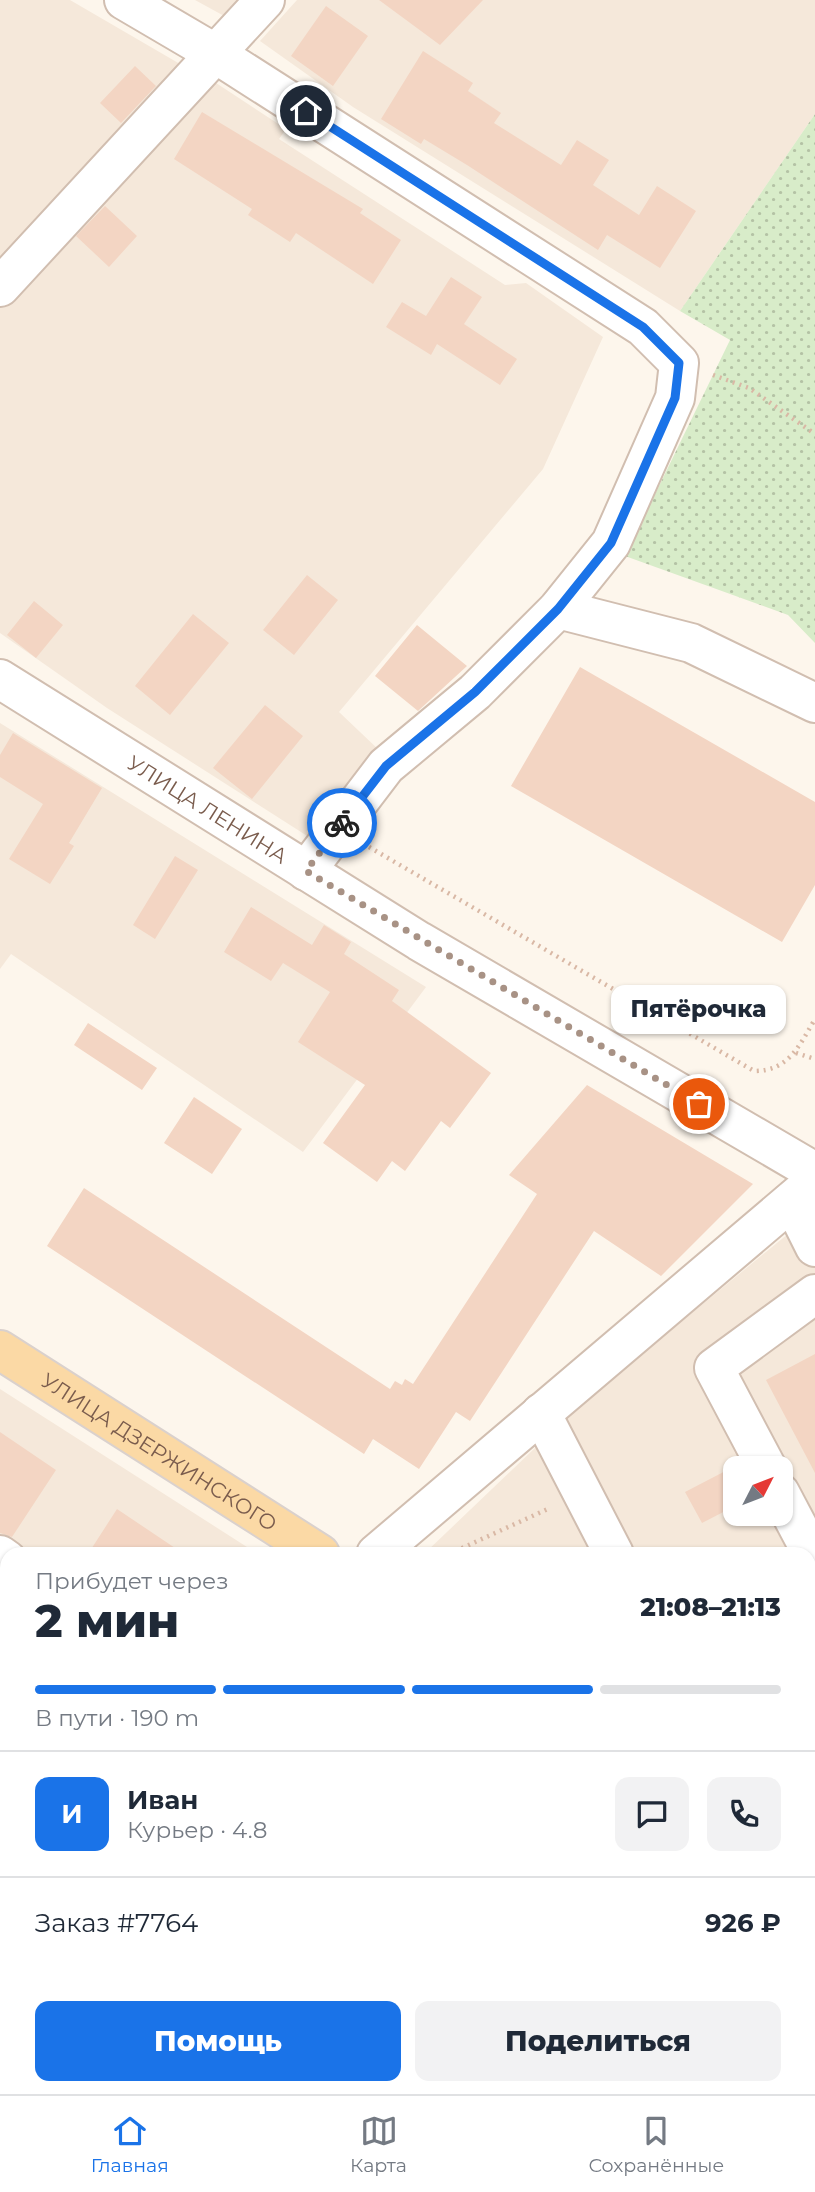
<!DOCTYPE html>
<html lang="ru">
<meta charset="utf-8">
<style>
body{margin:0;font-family:Montserrat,sans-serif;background:#f2f2f3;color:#1f2937;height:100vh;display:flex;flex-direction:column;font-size:26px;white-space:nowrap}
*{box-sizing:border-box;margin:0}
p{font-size:23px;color:#747a83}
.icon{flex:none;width:38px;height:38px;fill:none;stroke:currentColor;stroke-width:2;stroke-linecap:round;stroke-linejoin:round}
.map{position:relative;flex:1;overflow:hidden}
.panel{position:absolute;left:0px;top:1547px;width:816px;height:548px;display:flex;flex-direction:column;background:#fff;border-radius:21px 21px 0 0;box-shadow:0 2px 5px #0004}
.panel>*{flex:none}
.needle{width:46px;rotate:48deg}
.buttons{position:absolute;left:723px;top:1456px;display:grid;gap:14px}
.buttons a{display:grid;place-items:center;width:70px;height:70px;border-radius:14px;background:#fff;box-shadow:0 2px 5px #0004;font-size:35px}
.pin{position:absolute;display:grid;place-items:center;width:60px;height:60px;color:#fff;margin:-30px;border:4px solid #fff;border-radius:50%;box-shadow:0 2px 7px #0007}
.courier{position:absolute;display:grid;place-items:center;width:70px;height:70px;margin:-35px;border:5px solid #1a73e8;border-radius:50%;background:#fff;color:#222;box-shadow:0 2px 9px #0007}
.bubble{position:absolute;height:49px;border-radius:14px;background:#fff;box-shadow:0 2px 5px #0004;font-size:23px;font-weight:800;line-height:49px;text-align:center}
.overview em{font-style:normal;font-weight:800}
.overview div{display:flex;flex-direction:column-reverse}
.overview{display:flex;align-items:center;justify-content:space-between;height:119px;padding:0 35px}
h1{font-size:46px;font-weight:800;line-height:52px}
.bar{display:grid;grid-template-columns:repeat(4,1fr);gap:10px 7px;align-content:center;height:84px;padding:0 35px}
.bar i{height:9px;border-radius:5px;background:#e0e1e3}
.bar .selected{background:#1a73e8}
.bar p{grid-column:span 4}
.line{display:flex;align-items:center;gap:18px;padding:0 35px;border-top:2px solid #e0e1e3}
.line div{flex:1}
.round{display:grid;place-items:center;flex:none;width:74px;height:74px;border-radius:14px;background:#f2f2f3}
.action{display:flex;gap:14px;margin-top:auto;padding:14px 35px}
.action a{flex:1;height:80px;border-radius:14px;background:#1a73e8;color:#fff;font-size:28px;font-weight:800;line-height:80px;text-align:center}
.action a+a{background:#f2f2f3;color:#1f2937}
.tab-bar{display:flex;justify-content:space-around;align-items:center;height:98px;border-top:2px solid #e0e1e3;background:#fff;font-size:19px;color:#747a83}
.tab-bar a{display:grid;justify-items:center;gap:4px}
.tab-bar .selected{color:#1a73e8}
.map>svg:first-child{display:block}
.residential{fill:#f5e8da;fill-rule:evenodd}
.industrial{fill:#efe9e4}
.grass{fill:url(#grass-dots)}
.building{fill:#f3d5c3}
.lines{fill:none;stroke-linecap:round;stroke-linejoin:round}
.minor-casing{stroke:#d1beb0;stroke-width:42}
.major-casing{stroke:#dad1cd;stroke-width:42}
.path{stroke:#d9b8a5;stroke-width:4.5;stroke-dasharray:2 5;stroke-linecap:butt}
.minor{stroke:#fff;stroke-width:38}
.major{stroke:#fbd9a5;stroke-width:38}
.rail-casing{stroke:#b9a8c9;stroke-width:8}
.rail{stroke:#fffaf3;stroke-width:5;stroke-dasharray:16;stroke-linecap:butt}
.done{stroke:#a89285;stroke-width:7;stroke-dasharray:0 12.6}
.route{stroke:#1a73e8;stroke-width:9}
.labels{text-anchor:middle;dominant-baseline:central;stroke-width:7;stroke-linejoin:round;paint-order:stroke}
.street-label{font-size:21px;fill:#7a5c4d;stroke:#fffaf3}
</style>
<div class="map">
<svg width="815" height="2094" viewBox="0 0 815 2094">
<defs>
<pattern id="grass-dots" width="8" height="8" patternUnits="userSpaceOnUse" patternTransform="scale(1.75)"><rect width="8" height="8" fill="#d8ecc9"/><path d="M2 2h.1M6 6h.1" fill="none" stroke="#b4c2a5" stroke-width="1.8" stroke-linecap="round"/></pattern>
</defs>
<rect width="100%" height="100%" fill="#fdf6ec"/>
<!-- residential -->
<path class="residential" d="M0 0H70L180 64 0 265Z
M195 0H242L226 17Z
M297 0H815V114L680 311 353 107 260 41Z
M210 79 286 129 279 139 505 285 526 283 603 337 543 469 339 712 380 751 312 839 107 708 0 633V305Z
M0 723 426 987 303 1152 11 954 0 969Z
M815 1226V1891L809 1894 808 1554 425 1553 582 1403 794 1229ZM735 1468H780V1514H735Z
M0 1389 258 1554H7V1775L0 1770Z"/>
<!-- industrial -->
<path class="industrial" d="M815 1891V2094H744L741 2088H808V1894Z
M168 2088H609L611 2094H177Z"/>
<!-- grass -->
<path class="grass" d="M815 114V643L788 615 625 556 730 340 680 311Z"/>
<!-- building -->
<path class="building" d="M379 0H483L440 45Z
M326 6 368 36 333 86 291 56Z
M423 51 473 83 468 91 501 113 494 123 561 165 577 140 609 160 593 185 639 215 657 186 696 211 660 268 607 235 598 250 467 165 424 139 421 144 381 119Z
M135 66 156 86 121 123 100 103Z
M202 112 363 209 360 213 401 240 373 284 296 233 290 242 248 215 252 209 174 159Z
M105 206 137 236 109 267 76 236Z
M451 277 482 297 464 324 517 359 500 385 437 344 431 355 386 327 402 302 426 316Z
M307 575 338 600 294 655 263 630Z
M34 601 63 625 36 658 7 635Z
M193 614 229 643 170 715 135 686Z
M417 625 467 666 418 711 375 676Z
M580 667 815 802V885L782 942 511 786Z
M265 705 303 736 252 799 213 768Z
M13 733 102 788 69 843 74 846 50 884 9 859 43 804 0 777V755Z
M175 856 198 870 155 939 133 925Z
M251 907 312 945 324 925 351 942 344 954 399 990 392 1001 491 1073 450 1128 441 1121 405 1171 392 1161 377 1182 323 1143 365 1085 298 1042 330 992 283 963 271 981 224 952Z
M88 1023 157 1068 142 1090 74 1045Z
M587 1085 753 1184 661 1276 594 1231 470 1421 456 1412 419 1469 373 1439 364 1454 47 1246 84 1188 390 1389 395 1381 402 1385 405 1379 413 1384 537 1194 509 1175Z
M194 1097 242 1129 212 1174 164 1143Z
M815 1354V1473L766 1380Z
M0 1432 56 1470 12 1537 0 1533Z
M735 1466V1506L702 1523 685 1492Z
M117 1509 184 1554H88Z"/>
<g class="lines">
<!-- minor casing -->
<g class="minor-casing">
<g id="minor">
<path d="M124 0 216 54 643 327 679 363 675 398 611 543 558 609 475 692 386 766 306 871"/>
<path d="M0 287 265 0"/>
<path d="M558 609 691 643 815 703"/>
<path id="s1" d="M0 679 419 941 815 1172"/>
<path d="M792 1201 815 1247"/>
<path d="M541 1413 614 1554"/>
<path d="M767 1468 714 1368 815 1294"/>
<path d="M780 1493 815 1559"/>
<path d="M376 1554 815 1181"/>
<path d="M0 1555 7 1560"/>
<path d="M0 1743 7 1732"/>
<path d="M808 1774 815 1787"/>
<path d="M808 1857 815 1854"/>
<path d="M442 2088 447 2094"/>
<path d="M328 2094 332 2088"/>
<path d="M580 2094 590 2088"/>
</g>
</g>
<!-- major casing -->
<g class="major-casing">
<g id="major">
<path id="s2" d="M0 1350 320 1554"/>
<path d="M666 2088 669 2094"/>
</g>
</g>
<!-- path -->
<path class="path" d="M713 375 749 388 815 434
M369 847 754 1071C789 1071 799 1046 815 1019
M796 1053 815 1059
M449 1554 550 1508"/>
<!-- minor -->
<use href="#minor" class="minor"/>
<!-- major -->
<use href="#major" class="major"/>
<!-- rail casing -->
<g class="rail-casing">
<path id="rail" d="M0 2038 7 2043
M80 2088 90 2094"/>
</g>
<!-- rail -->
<use href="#rail" class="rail"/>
</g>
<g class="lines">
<!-- done -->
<path class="done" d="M342 823 306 871 699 1104"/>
<!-- route -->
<path class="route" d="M306 111 643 327 679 363 675 398 611 543 558 609 475 692 386 766 342 823"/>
</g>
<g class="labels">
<!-- street labels -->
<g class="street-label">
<text stroke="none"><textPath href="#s1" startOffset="245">УЛИЦА ЛЕНИНА</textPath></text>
<text stroke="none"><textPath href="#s2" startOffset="189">УЛИЦА ДЗЕРЖИНСКОГО</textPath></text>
</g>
</g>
</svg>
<div class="buttons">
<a><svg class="needle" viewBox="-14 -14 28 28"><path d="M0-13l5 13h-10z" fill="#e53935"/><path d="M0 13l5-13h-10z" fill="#747a83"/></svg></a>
</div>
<div class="pin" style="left:699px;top:1104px;background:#ea580c"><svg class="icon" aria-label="bag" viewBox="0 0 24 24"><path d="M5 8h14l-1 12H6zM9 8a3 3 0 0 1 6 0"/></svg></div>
<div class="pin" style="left:306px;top:111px;background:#1f2937"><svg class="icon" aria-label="home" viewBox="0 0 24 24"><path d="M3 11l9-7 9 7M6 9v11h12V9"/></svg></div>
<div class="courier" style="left:342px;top:823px"><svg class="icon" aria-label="bike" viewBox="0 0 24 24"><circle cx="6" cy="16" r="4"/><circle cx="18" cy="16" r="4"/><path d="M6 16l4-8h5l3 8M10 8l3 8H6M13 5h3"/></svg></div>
<div class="bubble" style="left:611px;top:985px;width:175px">Пятёрочка</div>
<section class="panel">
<div class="overview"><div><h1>2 мин</h1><p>Прибудет через</p></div><em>21:08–21:13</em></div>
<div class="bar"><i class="selected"></i><i class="selected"></i><i class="selected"></i><i></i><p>В пути · 190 m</p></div>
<div class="line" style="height:126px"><b class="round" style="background:#1a73e8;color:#fff">И</b><div><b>Иван</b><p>Курьер · 4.8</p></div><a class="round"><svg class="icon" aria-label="chat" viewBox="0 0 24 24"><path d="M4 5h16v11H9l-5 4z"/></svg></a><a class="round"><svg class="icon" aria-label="phone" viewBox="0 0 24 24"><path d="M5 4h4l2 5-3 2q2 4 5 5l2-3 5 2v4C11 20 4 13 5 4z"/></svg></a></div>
<div class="line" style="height:91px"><div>Заказ #7764</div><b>926 ₽</b></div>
<div class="action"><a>Помощь</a><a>Поделиться</a></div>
</section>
</div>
<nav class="tab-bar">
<a class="selected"><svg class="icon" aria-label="home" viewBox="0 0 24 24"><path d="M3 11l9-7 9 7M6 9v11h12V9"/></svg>Главная</a>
<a><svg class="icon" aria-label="map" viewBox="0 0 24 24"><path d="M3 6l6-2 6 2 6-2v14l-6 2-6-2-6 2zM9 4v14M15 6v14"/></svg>Карта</a>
<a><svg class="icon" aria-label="saved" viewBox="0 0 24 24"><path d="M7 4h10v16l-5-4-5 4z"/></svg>Сохранённые</a>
</nav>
